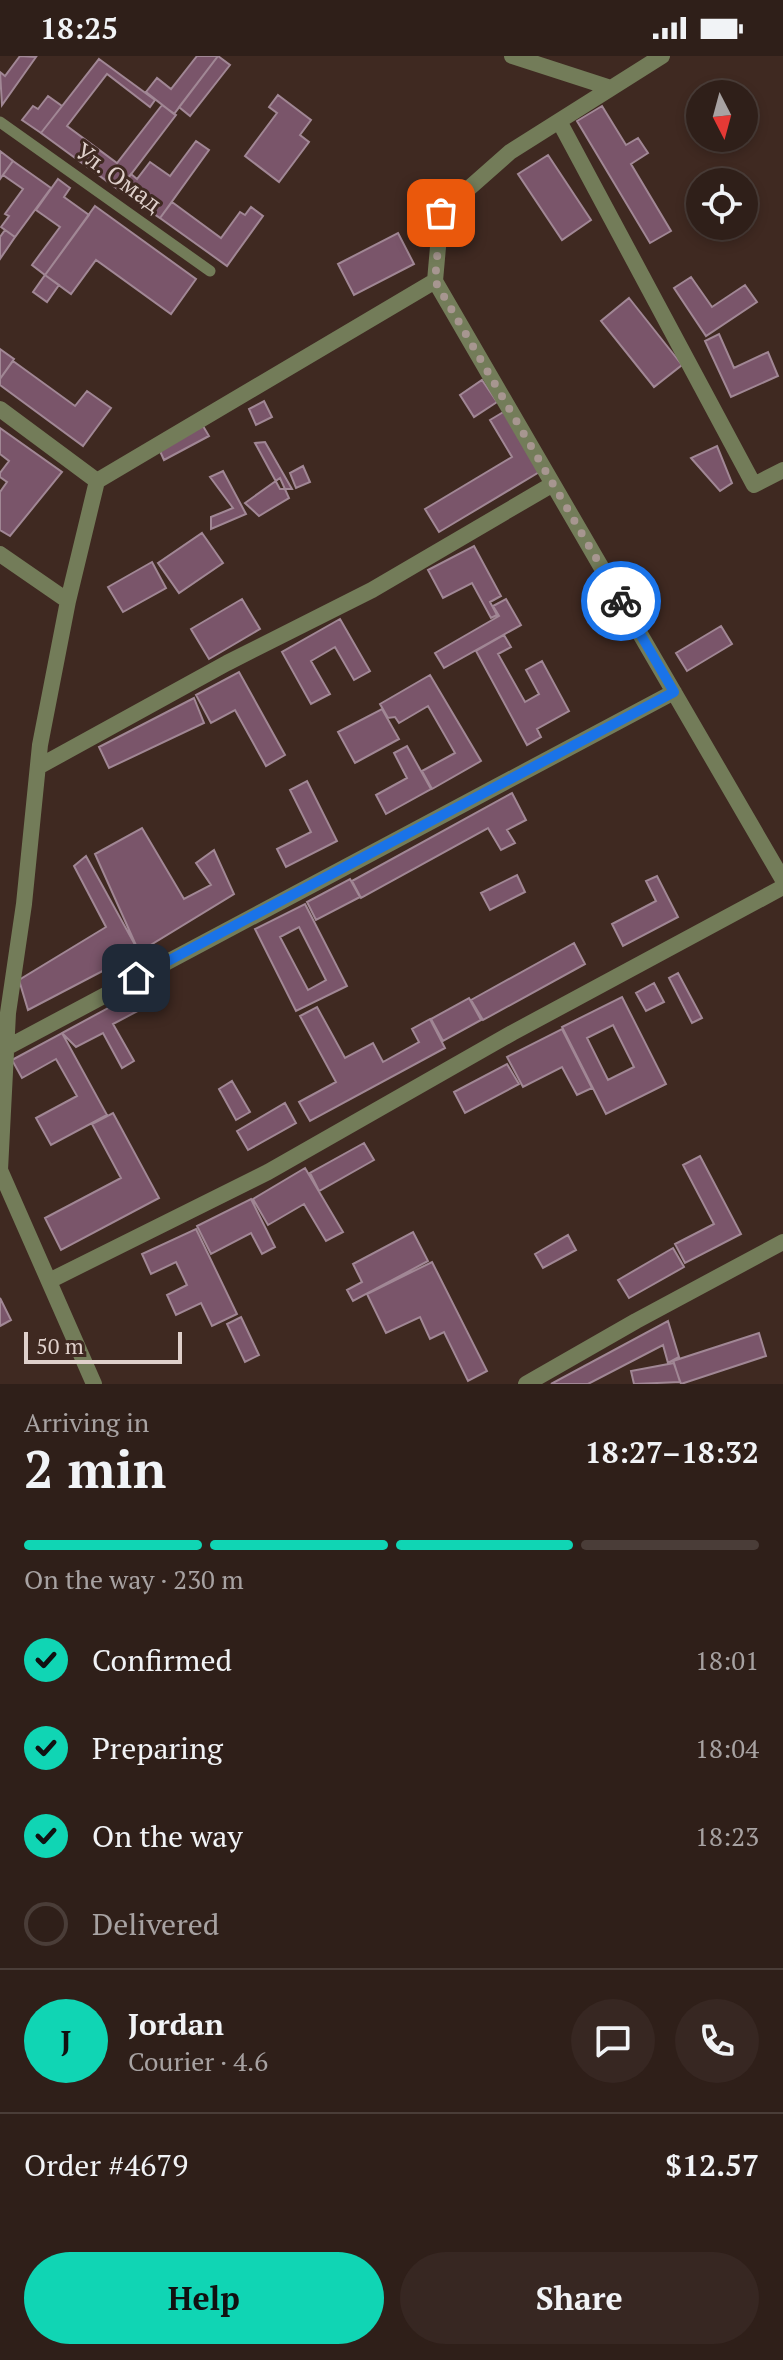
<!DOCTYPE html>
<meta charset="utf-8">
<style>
body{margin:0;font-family:"PT Serif",serif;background:#372722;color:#f1f3f6;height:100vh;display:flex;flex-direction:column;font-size:30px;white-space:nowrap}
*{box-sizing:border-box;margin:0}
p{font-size:26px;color:#a7a2a2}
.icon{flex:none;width:44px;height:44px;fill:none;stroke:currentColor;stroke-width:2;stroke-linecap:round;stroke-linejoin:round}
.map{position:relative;height:1328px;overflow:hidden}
.side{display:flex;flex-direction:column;background:#2f1f19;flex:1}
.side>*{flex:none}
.needle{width:52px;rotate:174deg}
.controls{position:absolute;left:686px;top:24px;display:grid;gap:16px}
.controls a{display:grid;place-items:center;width:72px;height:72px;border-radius:50%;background:#2f1f19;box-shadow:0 4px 12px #0003,0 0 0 2px #4a3d38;font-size:40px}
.scale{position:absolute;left:24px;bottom:20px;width:158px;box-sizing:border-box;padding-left:8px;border:4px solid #dfd0cb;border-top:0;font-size:22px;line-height:28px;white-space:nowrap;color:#dfd0cb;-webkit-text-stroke:6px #3f2921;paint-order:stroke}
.pin{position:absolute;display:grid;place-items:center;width:68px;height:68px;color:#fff;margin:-34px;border-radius:16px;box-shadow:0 4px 12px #0006}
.courier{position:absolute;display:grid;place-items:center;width:80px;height:80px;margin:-40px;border:6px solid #1a73e8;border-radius:50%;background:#fff;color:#222;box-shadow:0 2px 10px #0007}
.head em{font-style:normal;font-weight:800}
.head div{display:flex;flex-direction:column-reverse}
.head{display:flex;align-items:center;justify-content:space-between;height:136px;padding:0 24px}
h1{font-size:52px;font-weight:800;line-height:60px}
.bar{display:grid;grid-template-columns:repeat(4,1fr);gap:12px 8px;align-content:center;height:96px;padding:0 24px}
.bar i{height:10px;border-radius:6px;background:#4a3d38}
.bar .active{background:#10d5b4}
.bar p{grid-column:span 4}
.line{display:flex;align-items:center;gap:20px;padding:0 24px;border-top:2px solid #4a3d38}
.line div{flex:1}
.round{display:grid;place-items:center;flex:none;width:84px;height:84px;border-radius:42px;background:#372722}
ol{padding:0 24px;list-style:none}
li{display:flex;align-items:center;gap:24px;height:88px}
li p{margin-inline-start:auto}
li .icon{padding:8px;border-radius:50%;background:#10d5b4;color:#111;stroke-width:4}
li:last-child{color:#a7a2a2}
li i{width:44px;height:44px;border:4px solid #4a3d38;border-radius:50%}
.action{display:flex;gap:16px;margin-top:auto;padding:16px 24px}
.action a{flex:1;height:92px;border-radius:48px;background:#10d5b4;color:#111;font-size:32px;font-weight:800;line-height:92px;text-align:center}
.action a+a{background:#372722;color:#f1f3f6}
.status{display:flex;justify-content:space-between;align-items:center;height:56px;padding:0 40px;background:#2f1f19;direction:ltr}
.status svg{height:22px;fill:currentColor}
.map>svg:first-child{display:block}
.building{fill:#7a556a;stroke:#a18795;stroke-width:2;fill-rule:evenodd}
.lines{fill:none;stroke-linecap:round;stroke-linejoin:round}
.service{stroke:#737c59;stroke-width:11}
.minor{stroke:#737c59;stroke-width:16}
.done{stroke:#a79690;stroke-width:8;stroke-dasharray:0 14.4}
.route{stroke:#1a73e8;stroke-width:10}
.labels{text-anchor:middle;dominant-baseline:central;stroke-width:6;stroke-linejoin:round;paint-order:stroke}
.street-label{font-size:24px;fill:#dfd0cb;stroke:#3f2921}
</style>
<div class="status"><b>18:25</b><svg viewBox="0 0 49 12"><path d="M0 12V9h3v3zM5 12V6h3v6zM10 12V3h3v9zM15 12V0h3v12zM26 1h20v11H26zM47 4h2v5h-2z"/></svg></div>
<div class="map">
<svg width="783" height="1328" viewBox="0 0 783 1328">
<rect width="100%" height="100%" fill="#3f2921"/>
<!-- building -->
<path class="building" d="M20 0 36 1 2 49 0 16 5 20Z
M197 0H218L174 58 146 36 157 22 171 33Z
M218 0 230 9 190 60 179 51Z
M99 3 155 44 150 51 107 18 67 70 117 107 162 49 176 59 119 134 41 77Z
M278 39 311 64 300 79 309 86 279 126 245 100 277 57 269 51Z
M48 40 62 50 41 77 22 64 33 50 38 53Z
M602 50 626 89 638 82 648 97 631 108 671 175 650 187 577 65Z
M196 85 209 94 160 162 119 134 131 118 137 123 150 106 170 120Z
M0 95 13 105 0 123Z
M548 99 591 164 562 184 518 118Z
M13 105 51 132 15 181 1 171 9 160 5 158 23 133 3 119Z
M58 123 70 132 64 141 89 159 45 219 32 209 60 171 36 154Z
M172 146 221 182 240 156 245 159 251 151 263 160 227 210 160 162Z
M95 150 196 223 171 258 96 204 71 238 45 219Z
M5 174 15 181 0 203V181Z
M398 177 414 208 354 239 338 208Z
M45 219 59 229 47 246 33 236Z
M691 221 712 251 745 229 757 246 706 280 674 232Z
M629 242 682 309 654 331 601 265Z
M719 278 734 312 768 296 778 320 731 341 705 285Z
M0 293 14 303 0 323Z
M13 305 75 350 87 335 111 352 83 390 0 329V323Z
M482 324 497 346 474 361 460 339Z
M264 345 272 361 256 369 249 353Z
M505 355 541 415 439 476 425 453 512 401 490 364Z
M203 370 209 380 164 404 159 393Z
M0 372 62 416 10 480 0 474V436L7 426 0 421V417L9 405 0 398Z
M265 386 292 433H280L255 387Z
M717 390 732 427 720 435 691 402Z
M303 410 310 426 296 432 290 417Z
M223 415 246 458 211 473V461L233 452 210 421Z
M280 422 289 442 259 460 245 447Z
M202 477 223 507 179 537 158 507Z
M474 490 501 540 490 546 497 559 491 562 472 527 443 542 428 514Z
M152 506 166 532 123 556 108 531Z
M242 543 260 573 209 603 191 573Z
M506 543 521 569 444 612 435 597 499 560 493 550Z
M340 563 370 615 354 624 335 591 311 605 330 638 311 648 282 596Z
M721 570 732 588 687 615 676 597Z
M504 579 511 591 498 598 525 646 539 638 526 614 542 605 569 655 537 673 541 681 527 689 476 595Z
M239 616 285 699 266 710 235 654 211 667 196 639Z
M430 619 481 705 432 733 422 715 455 697 428 650 399 667 395 661 388 662 380 648Z
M194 642 204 667 109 712 99 691Z
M382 653 399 683 355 707 338 676Z
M407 690 431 733 386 758 376 739 407 722 394 697Z
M307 725 337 785 286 811 277 793 311 776 290 734Z
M512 737 526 764 507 774 515 787 501 794 488 772 361 842 352 825Z
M142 772 184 843 211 829 196 807 214 794 234 838 139 896 95 798Z
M86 800 139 896 28 954 19 924 106 871 74 810Z
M517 819 525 836 490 854 481 837Z
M657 820 678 861 623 890 612 868 656 845 646 825Z
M350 823 360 841 316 864 307 846Z
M305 848 347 930 296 955 255 873ZM299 871 326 924 308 934 280 881Z
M574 887 585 908 483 964 471 944Z
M678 917 702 962 692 967 669 922Z
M160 924 168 939 113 968 134 1005 122 1012 103 977 76 991 62 977Z
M654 927 664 946 646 955 636 937Z
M622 941 666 1028 606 1058 562 971ZM613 969 634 1011 608 1024 587 982Z
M469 942 481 964 443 985 431 963Z
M317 951 345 1002 373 987 383 1006 419 986 412 973 430 963 445 992 310 1065 299 1046 336 1026 300 960Z
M562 973 592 1032 577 1039 562 1011 523 1031 507 1001Z
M62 977 107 1059 51 1089 36 1062 77 1040 56 1003 22 1022 12 1004Z
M507 1008 519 1028 465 1057 454 1036Z
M232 1025 250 1056 236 1064 219 1033Z
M285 1047 296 1067 248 1094 237 1075Z
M113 1057 159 1142 61 1194 45 1162 121 1122 92 1068Z
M364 1087 374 1104 319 1135 310 1117Z
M700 1100 741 1178 685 1207 675 1188 714 1168 683 1109Z
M305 1112 343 1176 326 1185 304 1148 268 1169 253 1143Z
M251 1143 275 1191 262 1198 251 1177 211 1198 197 1170Z
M196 1173 237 1258 212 1270 201 1247 176 1259 167 1239 187 1229 176 1206 151 1218 142 1198Z
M413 1176 428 1205 353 1245 347 1234 362 1226 353 1208Z
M568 1179 576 1194 543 1212 535 1198Z
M673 1192 684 1211 629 1242 618 1224Z
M432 1206 487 1315 468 1325 444 1276 430 1283 420 1261 386 1277 367 1238Z
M0 1242 11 1264 0 1270Z
M241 1261 259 1299 245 1306 227 1268Z
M668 1265 679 1301 668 1307 663 1289 588 1328H551Z
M759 1277 766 1300 681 1328 673 1305Z
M674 1307 680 1326 634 1328 631 1315Z"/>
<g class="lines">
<!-- service -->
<path class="service" d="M0 66 210 215"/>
<!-- minor -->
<path class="minor" d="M512 0 611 32
M559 65 754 429 783 414
M435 225 783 824
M0 353 97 425
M0 498 68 545 97 425 435 225 441 157 510 96 662 0
M68 545 40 689 24 848 8 957 0 1114 94 1328
M38 711 227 607 372 534 553 428
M6 992 674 636
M49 1225 268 1116 512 977 783 831
M526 1328 636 1265 783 1186"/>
</g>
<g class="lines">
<!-- done -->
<path class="done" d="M441 157 435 225 621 545"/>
<!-- route -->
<path class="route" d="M136 922 674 636 621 545"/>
</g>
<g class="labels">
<!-- street labels -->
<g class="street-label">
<text transform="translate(119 121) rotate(36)">Ул. Омад</text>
</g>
</g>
</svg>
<div class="controls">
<a><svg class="needle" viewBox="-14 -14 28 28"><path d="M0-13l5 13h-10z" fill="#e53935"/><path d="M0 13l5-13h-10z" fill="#a7a2a2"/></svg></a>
<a><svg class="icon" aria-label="locate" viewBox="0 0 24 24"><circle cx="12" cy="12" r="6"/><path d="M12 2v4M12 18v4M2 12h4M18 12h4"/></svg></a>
</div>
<div class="scale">50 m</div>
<div class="pin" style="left:441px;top:157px;background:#ea580c"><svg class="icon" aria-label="bag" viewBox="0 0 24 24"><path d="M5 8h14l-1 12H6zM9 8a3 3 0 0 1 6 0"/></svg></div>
<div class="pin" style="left:136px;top:922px;background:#1f2937"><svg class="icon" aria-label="home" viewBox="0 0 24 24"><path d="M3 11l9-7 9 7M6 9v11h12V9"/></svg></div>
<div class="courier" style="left:621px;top:545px"><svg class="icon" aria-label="bike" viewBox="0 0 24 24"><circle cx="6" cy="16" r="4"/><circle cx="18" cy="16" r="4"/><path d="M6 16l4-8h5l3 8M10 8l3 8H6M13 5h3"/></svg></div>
</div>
<section class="side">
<div class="head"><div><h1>2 min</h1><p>Arriving in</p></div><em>18:27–18:32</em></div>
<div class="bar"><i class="active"></i><i class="active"></i><i class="active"></i><i></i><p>On the way · 230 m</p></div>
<ol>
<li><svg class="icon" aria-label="check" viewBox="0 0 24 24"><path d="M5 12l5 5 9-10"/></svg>Confirmed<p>18:01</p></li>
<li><svg class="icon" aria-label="check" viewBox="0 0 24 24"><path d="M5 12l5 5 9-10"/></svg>Preparing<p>18:04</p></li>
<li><svg class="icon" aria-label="check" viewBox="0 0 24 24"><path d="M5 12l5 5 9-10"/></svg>On the way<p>18:23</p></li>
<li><i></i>Delivered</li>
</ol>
<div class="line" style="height:144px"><b class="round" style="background:#10d5b4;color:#111">J</b><div><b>Jordan</b><p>Courier · 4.6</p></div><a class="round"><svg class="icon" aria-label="chat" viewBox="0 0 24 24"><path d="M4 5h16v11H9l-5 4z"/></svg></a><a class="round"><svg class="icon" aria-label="phone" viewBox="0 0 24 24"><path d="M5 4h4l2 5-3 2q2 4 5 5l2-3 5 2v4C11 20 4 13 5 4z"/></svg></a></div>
<div class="line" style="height:104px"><div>Order #4679</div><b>$12.57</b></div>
<div class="action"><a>Help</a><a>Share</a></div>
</section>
